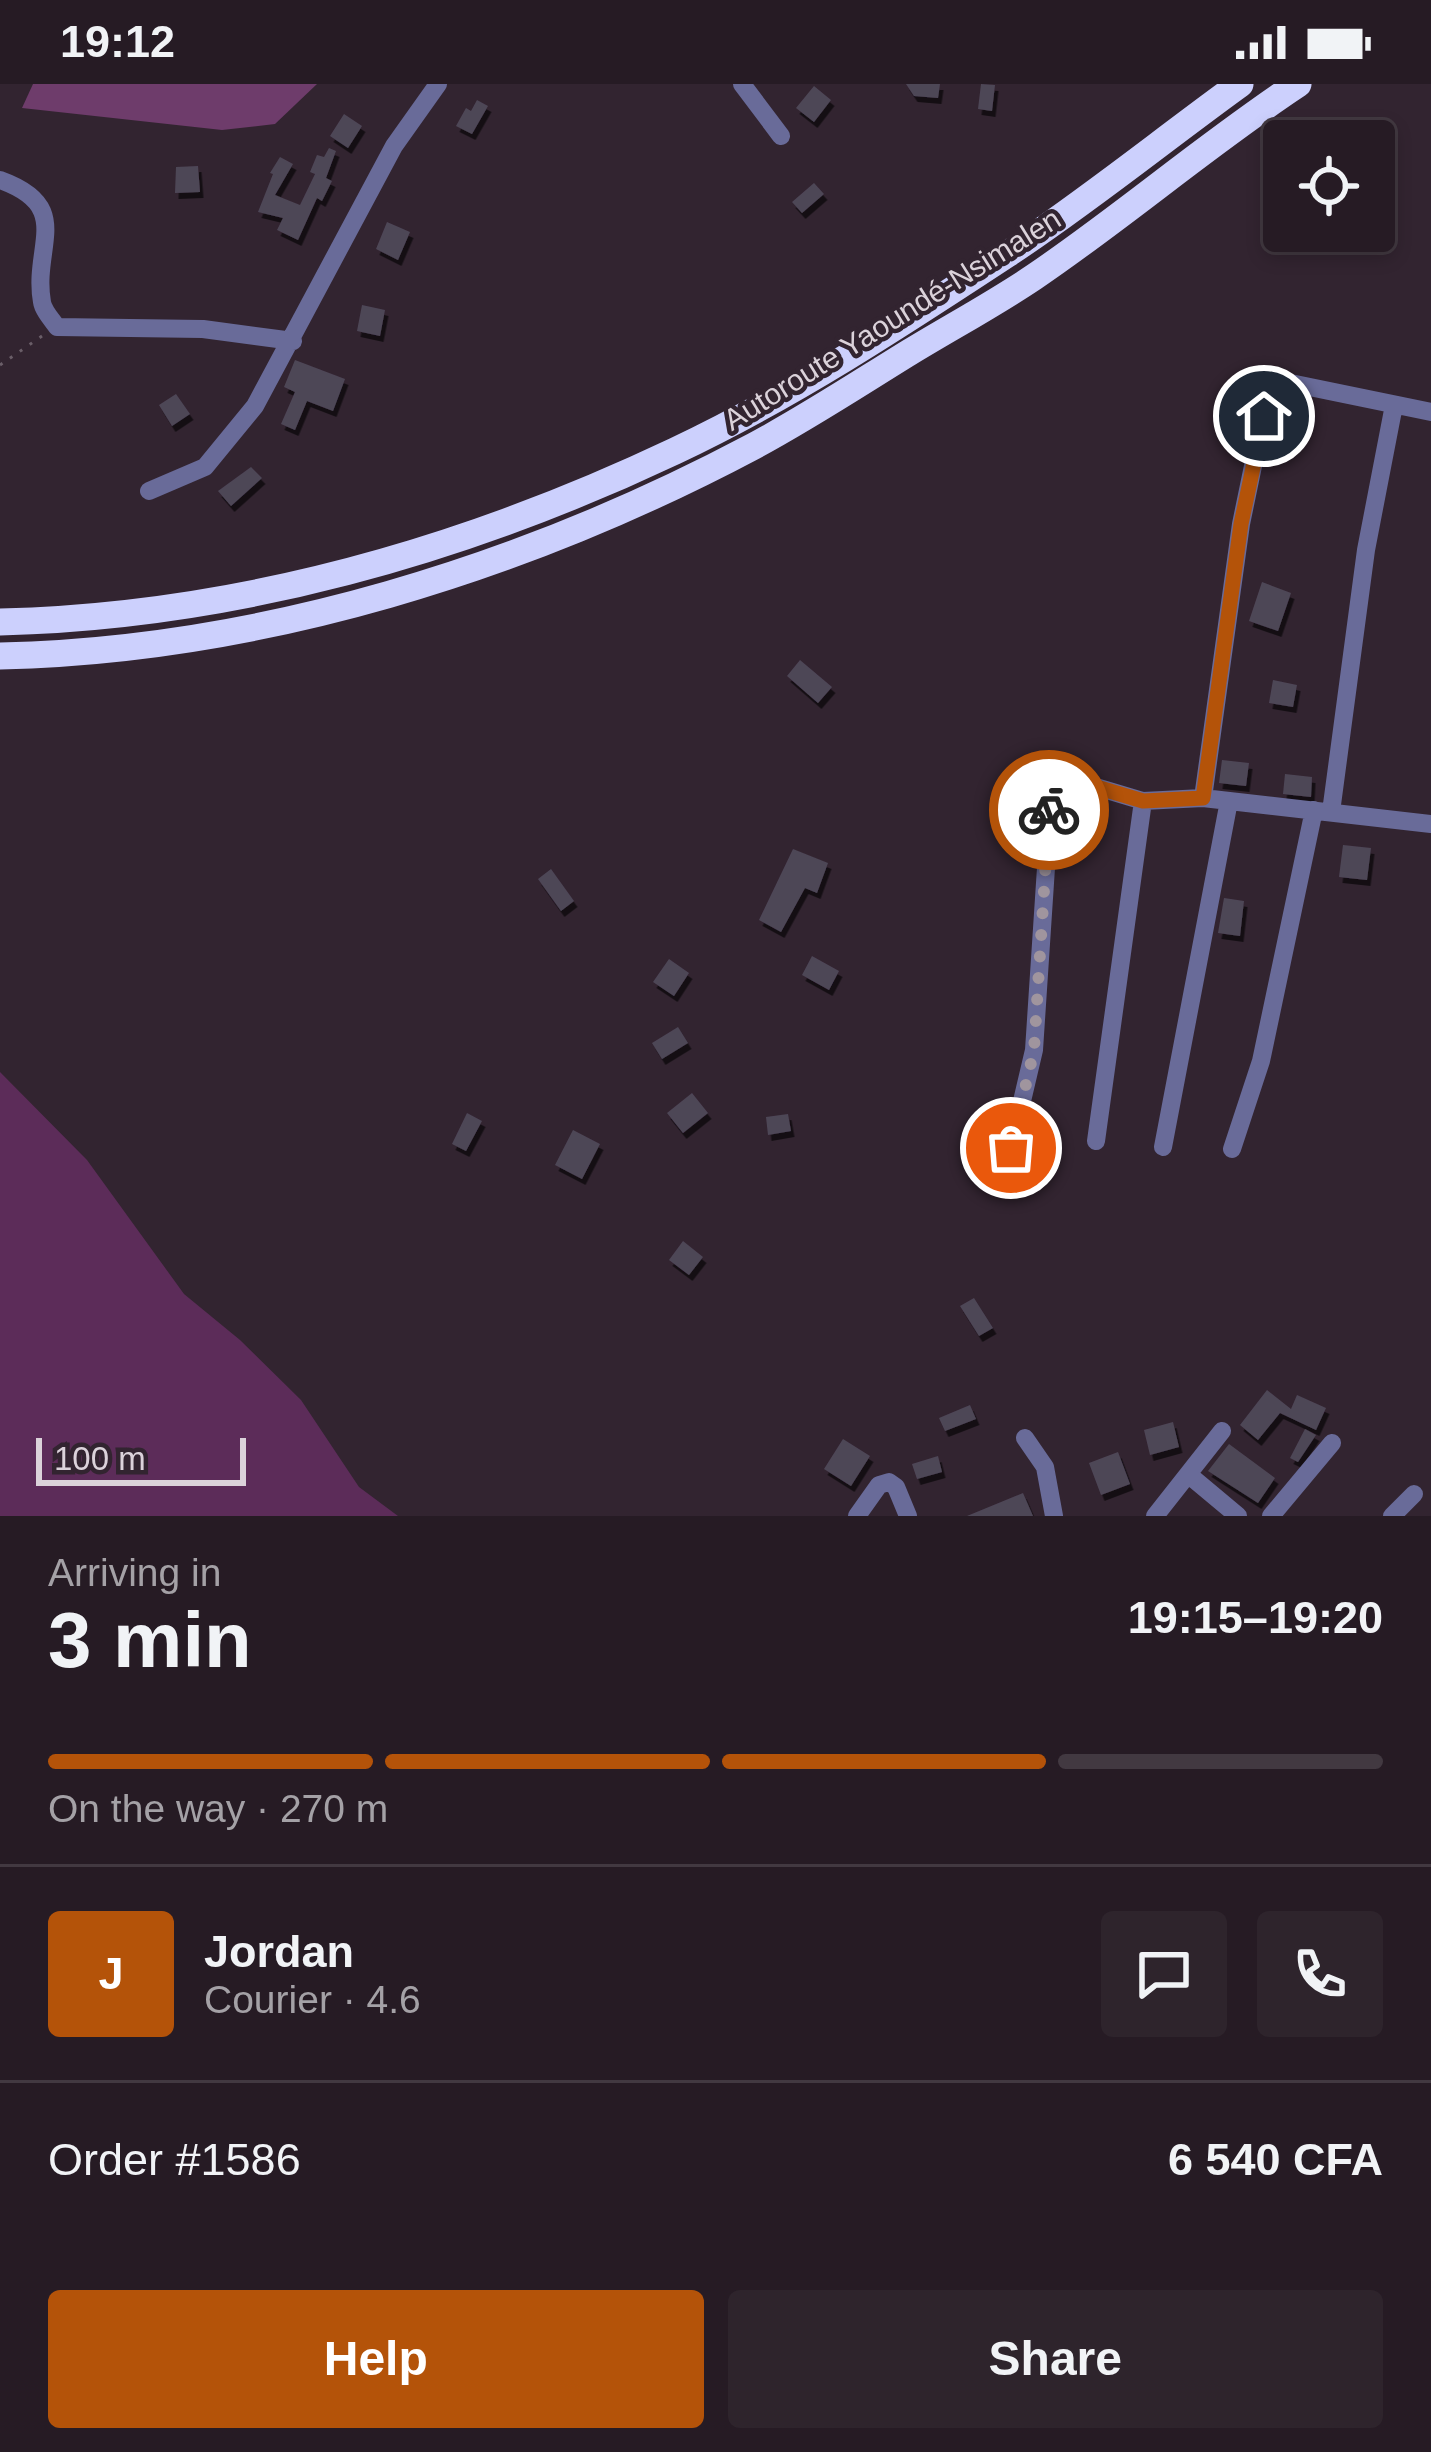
<!DOCTYPE html>
<meta charset="utf-8">
<style>
body{margin:0;font-family:Arial,sans-serif;background:#2e242c;color:#f1f3f6;height:100vh;display:flex;flex-direction:column;font-size:45px;white-space:nowrap}
*{box-sizing:border-box;margin:0}
p{font-size:39px;color:#a4a1a6}
.icon{flex:none;width:66px;height:66px;fill:none;stroke:currentColor;stroke-width:2;stroke-linecap:round;stroke-linejoin:round}
.map{position:relative;height:1432px;overflow:hidden}
.side{display:flex;flex-direction:column;background:#261b24;flex:1}
.side>*{flex:none}
.buttons{position:absolute;left:1263px;top:36px;display:grid;gap:24px}
.buttons a{display:grid;place-items:center;width:132px;height:132px;border-radius:12px;background:#261b24;box-shadow:0 6px 18px #0003,0 0 0 3px #423941;font-size:60px}
.scale{position:absolute;left:36px;bottom:30px;width:210px;box-sizing:border-box;padding-left:12px;border:6px solid #dbd2da;border-top:0;font-size:33px;line-height:42px;white-space:nowrap;color:#dbd2da;-webkit-text-stroke:9px #322430;paint-order:stroke}
.pin{position:absolute;display:grid;place-items:center;width:102px;height:102px;color:#fff;margin:-51px;border:6px solid #fff;border-radius:50%;box-shadow:0 3px 12px #0007}
.courier{position:absolute;display:grid;place-items:center;width:120px;height:120px;margin:-60px;border:9px solid #b45309;border-radius:50%;background:#fff;color:#222;box-shadow:0 3px 15px #0007}
.summary em{font-style:normal;font-weight:700}
.summary div{display:flex;flex-direction:column-reverse}
.summary{display:flex;align-items:center;justify-content:space-between;height:204px;padding:0 48px}
h1{font-size:78px;font-weight:700;line-height:90px}
.bar{display:grid;grid-template-columns:repeat(4,1fr);gap:18px 12px;align-content:center;height:144px;padding:0 48px}
.bar i{height:15px;border-radius:9px;background:#423941}
.bar .current{background:#b45309}
.bar p{grid-column:span 4}
.line{display:flex;align-items:center;gap:30px;padding:0 48px;border-top:3px solid #423941}
.line div{flex:1}
.round{display:grid;place-items:center;flex:none;width:126px;height:126px;border-radius:12px;background:#2e242c}
.cta{display:flex;gap:24px;margin-top:auto;padding:24px 48px}
.cta a{flex:1;height:138px;border-radius:12px;background:#b45309;color:#fff;font-size:48px;font-weight:700;line-height:138px;text-align:center}
.cta a+a{background:#2e242c;color:#f1f3f6}
.status{display:flex;justify-content:space-between;align-items:center;height:84px;padding:0 60px;background:#261b24;direction:ltr}
.status svg{height:33px;fill:currentColor}
.map>svg:first-child{display:block}
.green{fill:#5c2c59}
.forest{fill:#6e3c6b}
.building{fill:#4e4657;filter:url(#shadow)}
.lines{fill:none;stroke-linecap:round;stroke-linejoin:round}
.path{stroke:#6a5e68;stroke-width:3;stroke-dasharray:3 9;stroke-linecap:butt}
.minor{stroke:#696b99;stroke-width:18}
.highway{stroke:#ccd0fd;stroke-width:27}
.done{stroke:#a0959e;stroke-width:12;stroke-dasharray:0 21.6}
.route{stroke:#b45309;stroke-width:15}
.labels{text-anchor:middle;dominant-baseline:central;stroke-width:9;stroke-linejoin:round;paint-order:stroke}
.street-label{font-size:30px;fill:#dbd2da;stroke:#322430}
</style>
<div class="status"><b>19:12</b><svg viewBox="0 0 49 12"><path d="M0 12V9h3v3zM5 12V6h3v6zM10 12V3h3v9zM15 12V0h3v12zM26 1h20v11H26zM47 4h2v5h-2z"/></svg></div>
<div class="map">
<svg width="1431" height="1432" viewBox="0 0 1431 1432">
<defs>
<filter id="shadow"><feDropShadow dx="3.5" dy="6" stdDeviation="0" flood-color="#0009"/></filter>
</defs>
<rect width="100%" height="100%" fill="#322430"/>
<!-- green -->
<path class="green" d="M0 988 87 1076 184 1210 240 1256 301 1316 359 1403 398 1432H0Z"/>
<!-- forest -->
<path class="forest" d="M33 0H317L275 40 222 46 22 24Z"/>
<!-- building -->
<path class="building" d="M906 0H940L938 14 914 12Z
M981 0 995 1 992 27 978 25Z
M814 2 831 16 814 38 796 24Z
M477 16 488 22 472 50 456 42 466 24 471 27Z
M344 30 362 42 348 64 330 52Z
M329 64 336 67 326 94 332 97 322 117 317 114 298 156 277 146 283 134 258 128 273 90 270 89 280 73 293 80 275 111 300 121 315 90 310 88 317 71 324 73Z
M198 82 200 108 175 109 176 83Z
M814 99 824 110 802 129 792 118Z
M387 138 410 148 398 176 376 165Z
M362 221 385 226 380 252 357 247Z
M295 276 345 295 333 327 307 317 295 346 281 340 295 308 284 303Z
M176 310 190 330 172 342 159 321Z
M251 383 262 394 231 422 218 407Z
M1262 498 1291 509 1278 547 1249 537Z
M800 576 832 603 818 619 787 592Z
M1273 596 1297 601 1293 623 1269 619Z
M1222 676 1249 679 1246 702 1219 699Z
M1285 690 1312 693 1311 713 1283 710Z
M1343 761 1371 764 1367 796 1339 793Z
M793 765 828 779 817 809 805 804 781 848 759 836Z
M551 785 574 817 561 827 538 795Z
M1224 814 1244 817 1240 852 1218 849Z
M812 872 839 887 829 906 802 891Z
M669 875 689 889 674 912 653 898Z
M678 943 688 959 662 975 652 959Z
M692 1009 708 1029 683 1049 667 1029Z
M467 1029 482 1037 466 1067 452 1060Z
M788 1030 791 1047 768 1051 766 1033Z
M573 1046 600 1060 582 1095 555 1081Z
M683 1157 703 1173 689 1191 669 1176Z
M974 1214 993 1244 979 1252 960 1222Z
M1267 1306 1291 1325 1297 1311 1326 1324 1316 1346 1280 1329 1258 1356 1240 1341Z
M970 1321 976 1335 945 1347 939 1334Z
M1173 1338 1179 1363 1150 1371 1144 1346Z
M1305 1345 1316 1351 1298 1378 1290 1374Z
M843 1355 870 1372 851 1402 824 1385Z
M1229 1360 1275 1394 1258 1419 1208 1387Z
M1118 1368 1130 1400 1101 1411 1089 1379Z
M938 1372 942 1388 917 1395 912 1380Z
M1023 1409 1033 1432H967Z"/>
<g class="lines">
<!-- path -->
<path class="path" d="M0 281 45 250"/>
<!-- minor -->
<path class="minor" d="M742 0 781 52
M0 96C75 123 32 162 42 218 43 226 52 236 57 243L203 245 293 257
M149 407 205 383 255 322 394 62 438 0
M1203 714 1241 440 1271 295 1431 328
M1331 728 1366 466 1394 321
M1096 1057 1143 717
M1163 1063 1229 717
M1011 1064 1034 966 1050 723 1073 696 1143 717 1203 714 1431 740
M1232 1065 1261 977 1314 726
M1025 1354 1045 1383 1054 1432
M1189 1391 1238 1432
M857 1432 879 1401 889 1398 896 1403 908 1432
M1155 1432 1222 1347
M1271 1432 1332 1359
M1392 1432 1414 1410"/>
<!-- highway -->
<path class="highway" d="M0 538C235 532 464 467 675 367 792 312 904 238 1012 167 1090 115 1164 55 1240 0
M0 572C261 566 524 484 754 362 808 333 858 300 910 268 951 243 994 220 1034 193 1124 132 1207 60 1298 0"/>
</g>
<g class="lines">
<!-- done -->
<path class="done" d="M1011 1064 1034 966 1049 726"/>
<!-- route -->
<path class="route" d="M1049 726 1073 696 1143 717 1203 714 1241 440 1264 332"/>
</g>
<g class="labels">
<!-- street labels -->
<g class="street-label">
<text transform="translate(892 235) rotate(-32)">Autoroute Yaoundé-Nsimalen</text>
</g>
</g>
</svg>
<div class="buttons">
<a><svg class="icon" aria-label="locate" viewBox="0 0 24 24"><circle cx="12" cy="12" r="6"/><path d="M12 2v4M12 18v4M2 12h4M18 12h4"/></svg></a>
</div>
<div class="scale">100 m</div>
<div class="pin" style="left:1011px;top:1064px;background:#ea580c"><svg class="icon" aria-label="bag" viewBox="0 0 24 24"><path d="M5 8h14l-1 12H6zM9 8a3 3 0 0 1 6 0"/></svg></div>
<div class="pin" style="left:1264px;top:332px;background:#1f2937"><svg class="icon" aria-label="home" viewBox="0 0 24 24"><path d="M3 11l9-7 9 7M6 9v11h12V9"/></svg></div>
<div class="courier" style="left:1049px;top:726px"><svg class="icon" aria-label="bike" viewBox="0 0 24 24"><circle cx="6" cy="16" r="4"/><circle cx="18" cy="16" r="4"/><path d="M6 16l4-8h5l3 8M10 8l3 8H6M13 5h3"/></svg></div>
</div>
<section class="side">
<div class="summary"><div><h1>3 min</h1><p>Arriving in</p></div><em>19:15–19:20</em></div>
<div class="bar"><i class="current"></i><i class="current"></i><i class="current"></i><i></i><p>On the way · 270 m</p></div>
<div class="line" style="height:216px"><b class="round" style="background:#b45309;color:#fff">J</b><div><b>Jordan</b><p>Courier · 4.6</p></div><a class="round"><svg class="icon" aria-label="chat" viewBox="0 0 24 24"><path d="M4 5h16v11H9l-5 4z"/></svg></a><a class="round"><svg class="icon" aria-label="phone" viewBox="0 0 24 24"><path d="M5 4h4l2 5-3 2q2 4 5 5l2-3 5 2v4C11 20 4 13 5 4z"/></svg></a></div>
<div class="line" style="height:156px"><div>Order #1586</div><b>6 540 CFA</b></div>
<div class="cta"><a>Help</a><a>Share</a></div>
</section>
